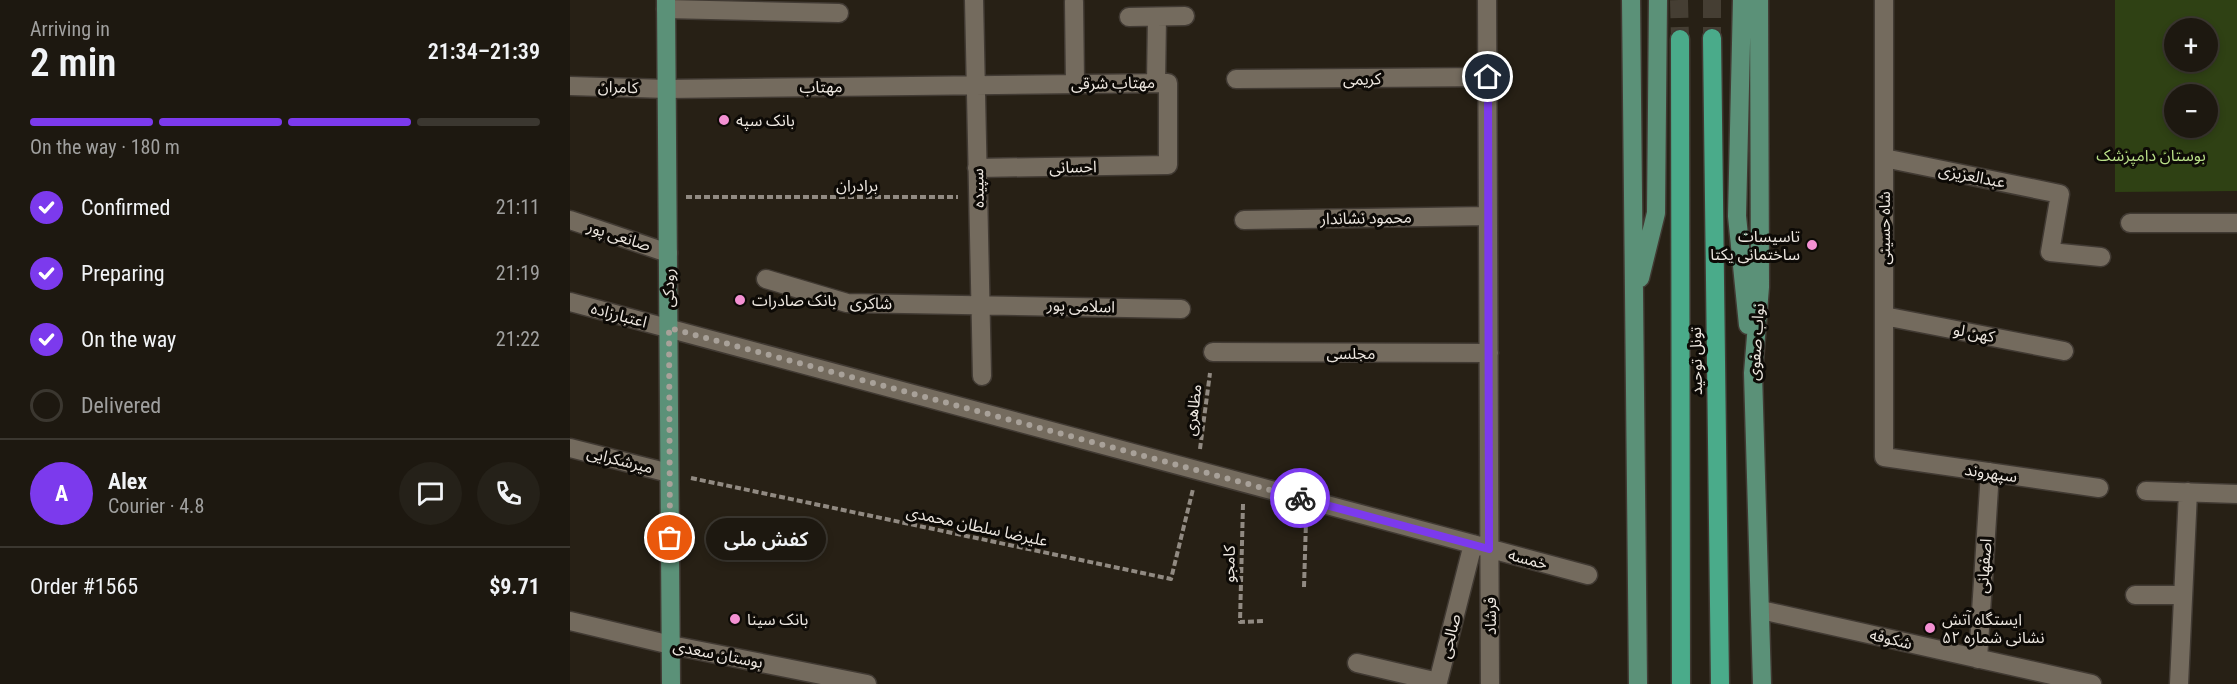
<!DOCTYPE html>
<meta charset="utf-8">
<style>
body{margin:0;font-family:"Roboto Condensed","Noto Sans Arabic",sans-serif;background:#252119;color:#f1f3f6;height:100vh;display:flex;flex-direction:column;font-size:22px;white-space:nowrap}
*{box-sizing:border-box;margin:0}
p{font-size:20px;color:#a0a09f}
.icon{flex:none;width:33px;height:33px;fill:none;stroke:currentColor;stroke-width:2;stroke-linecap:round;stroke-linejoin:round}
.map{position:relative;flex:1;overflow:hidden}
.side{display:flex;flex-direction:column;background:#1d1810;width:570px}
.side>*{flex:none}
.tools{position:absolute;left:1594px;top:18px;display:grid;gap:12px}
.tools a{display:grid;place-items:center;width:54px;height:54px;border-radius:50%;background:#1d1810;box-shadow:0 3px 9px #0003,0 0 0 2px #3b3730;font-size:30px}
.pin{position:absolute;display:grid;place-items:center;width:51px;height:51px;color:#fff;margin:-26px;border:3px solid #fff;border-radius:50%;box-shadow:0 2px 6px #0007}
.courier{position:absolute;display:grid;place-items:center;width:60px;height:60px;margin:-30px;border:4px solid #7c3aed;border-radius:50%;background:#fff;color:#222;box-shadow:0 2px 8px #0007}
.bubble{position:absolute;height:42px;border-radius:21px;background:#1d1810;box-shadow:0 3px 9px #0003,0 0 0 2px #3b3730;font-size:20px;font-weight:600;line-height:42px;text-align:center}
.head em{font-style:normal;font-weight:600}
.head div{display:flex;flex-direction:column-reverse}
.head{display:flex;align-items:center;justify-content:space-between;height:102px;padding:0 30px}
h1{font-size:39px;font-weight:600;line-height:45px}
.bar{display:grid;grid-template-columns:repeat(4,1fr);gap:9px 6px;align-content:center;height:72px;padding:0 30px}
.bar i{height:8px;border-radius:4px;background:#3b3730}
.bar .current{background:#7c3aed}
.bar p{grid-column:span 4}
.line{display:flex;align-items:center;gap:15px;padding:0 30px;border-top:2px solid #3b3730}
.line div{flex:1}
.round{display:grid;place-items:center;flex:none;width:63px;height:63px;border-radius:32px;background:#252119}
ol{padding:0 30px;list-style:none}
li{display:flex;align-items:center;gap:18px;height:66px}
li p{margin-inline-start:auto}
li .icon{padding:6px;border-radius:50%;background:#7c3aed;color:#fff;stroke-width:4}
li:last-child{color:#a0a09f}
li i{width:33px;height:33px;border:3px solid #3b3730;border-radius:50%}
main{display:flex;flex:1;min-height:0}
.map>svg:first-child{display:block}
.green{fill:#2f4114;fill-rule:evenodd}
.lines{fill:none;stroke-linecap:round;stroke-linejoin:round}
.highway-tunnel{stroke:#453e33;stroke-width:18;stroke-dasharray:18 9;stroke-linecap:butt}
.minor-casing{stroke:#413a33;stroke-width:21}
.major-casing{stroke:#413a33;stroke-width:21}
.highway-casing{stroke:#413a33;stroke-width:21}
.path{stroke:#918a82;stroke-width:4;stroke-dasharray:6 3;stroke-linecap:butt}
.minor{stroke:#746b5e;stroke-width:18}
.major{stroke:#5b9178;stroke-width:18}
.highway{stroke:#4aab8a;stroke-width:18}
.done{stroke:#a8a199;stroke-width:6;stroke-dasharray:0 10.8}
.route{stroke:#7c3aed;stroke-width:8}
.poi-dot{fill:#f491d3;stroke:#0d0a06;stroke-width:2}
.labels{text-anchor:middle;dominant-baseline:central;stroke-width:6;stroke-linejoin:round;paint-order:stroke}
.street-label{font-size:16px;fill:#ede7e0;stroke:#0d0a06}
.poi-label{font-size:16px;fill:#ede7e0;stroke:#0d0a06;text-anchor:start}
.park-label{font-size:16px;fill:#b9df88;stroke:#0d0a06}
</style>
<main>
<section class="side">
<div class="head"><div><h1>2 min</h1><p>Arriving in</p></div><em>21:34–21:39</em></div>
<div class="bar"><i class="current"></i><i class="current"></i><i class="current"></i><i></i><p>On the way · 180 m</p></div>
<ol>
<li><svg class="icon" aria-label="check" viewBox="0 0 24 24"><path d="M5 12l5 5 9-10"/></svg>Confirmed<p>21:11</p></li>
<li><svg class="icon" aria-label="check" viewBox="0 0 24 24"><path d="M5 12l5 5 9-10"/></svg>Preparing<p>21:19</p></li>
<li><svg class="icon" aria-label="check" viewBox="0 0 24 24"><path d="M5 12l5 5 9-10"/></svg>On the way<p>21:22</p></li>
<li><i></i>Delivered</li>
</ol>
<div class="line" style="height:108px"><b class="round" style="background:#7c3aed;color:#fff">A</b><div><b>Alex</b><p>Courier · 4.8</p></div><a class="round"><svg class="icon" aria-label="chat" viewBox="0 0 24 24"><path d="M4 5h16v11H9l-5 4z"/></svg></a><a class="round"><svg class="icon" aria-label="phone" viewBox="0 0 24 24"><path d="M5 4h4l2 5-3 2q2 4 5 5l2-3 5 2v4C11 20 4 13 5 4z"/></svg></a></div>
<div class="line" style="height:78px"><div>Order #1565</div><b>$9.71</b></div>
</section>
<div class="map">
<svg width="1667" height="684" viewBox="0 0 1667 684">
<rect width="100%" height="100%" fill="#272015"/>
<!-- green -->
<path class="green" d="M1545 0H1667V191L1545 192ZM1605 28H1638V62H1605ZM1605 94H1638V128H1605Z"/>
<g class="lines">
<!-- highway-tunnel -->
<path class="highway-tunnel" d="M1109 0 1110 39
M1142 0V38"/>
<!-- minor casing -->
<g class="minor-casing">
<path id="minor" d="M404 0 412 376
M917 0 920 684
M1314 0V457L1529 488
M504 2 505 84
M96 9 269 13
M559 17 615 16
M666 79 918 77
M586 83 587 17
M0 86 97 89 598 83V165L407 168
M1314 158 1490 194 1480 252 1531 257
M0 220 98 253
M674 220 918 216
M1560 223H1667
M196 279 277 303 611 309
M0 302 1018 575
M1314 316 1494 351
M643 352 919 353
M0 448 99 473
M1576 491 1667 494
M1565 595H1613
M1191 610 1522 684
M0 621 101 645 297 684
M1408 659 1420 472
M787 663 868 682 903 544
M1609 684 1618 492"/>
</g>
<!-- major casing -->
<g class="major-casing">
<path id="major" d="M96 0 101 684
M1061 0 1068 684
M1172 0 1167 216 1178 325
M1189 0 1190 287 1183 373 1192 684
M1070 278 1086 213 1088 0"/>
</g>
<!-- highway casing -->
<g class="highway-casing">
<path id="highway" d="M1142 38 1150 684
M1110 39 1111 684"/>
</g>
<!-- path -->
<path class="path" d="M116 197H388
M630 449 640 373
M121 478 601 579 623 489
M673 504 670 622 694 621
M734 587 736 521"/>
<!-- minor -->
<use href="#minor" class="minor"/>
<!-- major -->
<use href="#major" class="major"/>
<!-- highway -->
<use href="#highway" class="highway"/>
</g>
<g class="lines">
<!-- done -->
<path class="done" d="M100 538 99 328 730 498"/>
<!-- route -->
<path class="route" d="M730 498 919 549 918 77"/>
</g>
<!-- markers -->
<g class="poi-dot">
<circle cx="154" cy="120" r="6"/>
<circle cx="1242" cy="245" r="6"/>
<circle cx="170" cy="300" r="6"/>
<circle cx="165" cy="619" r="6"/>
<circle cx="1360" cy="628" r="6"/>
</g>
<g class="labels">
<!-- street labels -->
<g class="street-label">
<text transform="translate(792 79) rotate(-1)">کریمی</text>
<text transform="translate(543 83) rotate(-1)">مهتاب شرقی</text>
<text transform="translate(48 87) rotate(2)">کامران</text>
<text transform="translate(251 87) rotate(-1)">مهتاب</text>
<text transform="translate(503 167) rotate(-1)">احسانی</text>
<text transform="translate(1402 176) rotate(11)">عبدالعزیزی</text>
<text x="287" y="185">برادران</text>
<text transform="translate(408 188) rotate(-91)">سپیده</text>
<text transform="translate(796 218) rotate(-1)">محمود نشاندار</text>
<text transform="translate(1314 228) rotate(-90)">شاه حسینی</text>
<text transform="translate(49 236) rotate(18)">صانعی پور</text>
<text transform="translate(98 288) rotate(-90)">رودکی</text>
<text transform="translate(301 303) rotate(2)">شاکری</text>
<text transform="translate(511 306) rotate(2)">اسلامی پور</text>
<text transform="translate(49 315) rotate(15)">اعتبارزاده</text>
<text transform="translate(1404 333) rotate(11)">کهن لو</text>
<text transform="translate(1186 342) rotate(-86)">نواب صفوی</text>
<text x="781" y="353">مجلسی</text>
<text transform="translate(1126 361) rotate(-91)">تونل توحید</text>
<text transform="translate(623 410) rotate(-83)">مظاهری</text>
<text transform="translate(50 460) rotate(14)">میرشکرایی</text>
<text transform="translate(1421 473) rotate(8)">سپهروند</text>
<text transform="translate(407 526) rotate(12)">علیرضا سلطان محمدی</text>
<text transform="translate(958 559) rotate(15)">خمسه</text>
<text transform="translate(659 564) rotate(-89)">کامجو</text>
<text transform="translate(1414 566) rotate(-86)">اصفهانی</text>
<text transform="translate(920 616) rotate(-90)">فرشاد</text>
<text transform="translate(880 636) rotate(-76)">صالحی</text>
<text transform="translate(1321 639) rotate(13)">شکوفه</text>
<text transform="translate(148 654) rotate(11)">بوستان سعدی</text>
</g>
<!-- poi labels -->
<g class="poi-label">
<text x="166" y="120">بانک سپه</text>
<text x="1230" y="236" text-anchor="end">تاسیسات<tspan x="1230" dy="18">ساختمانی یکتا</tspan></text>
<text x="182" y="300">بانک صادرات</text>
<text x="177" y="619">بانک سینا</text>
<text x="1372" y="619">ایستگاه آتش<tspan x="1372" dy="18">نشانی شماره ۵۲</tspan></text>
</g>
<!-- park labels -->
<g class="park-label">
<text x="1581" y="155">بوستان دامپزشک</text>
</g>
</g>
</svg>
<div class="tools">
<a>+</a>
<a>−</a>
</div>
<div class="pin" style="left:100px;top:538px;background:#ea580c"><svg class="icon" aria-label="bag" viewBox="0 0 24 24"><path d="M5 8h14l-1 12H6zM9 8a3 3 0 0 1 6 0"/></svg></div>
<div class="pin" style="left:918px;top:77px;background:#1f2937"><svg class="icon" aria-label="home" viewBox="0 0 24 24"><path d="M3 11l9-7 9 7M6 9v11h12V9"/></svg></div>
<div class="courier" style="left:730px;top:498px"><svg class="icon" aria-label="bike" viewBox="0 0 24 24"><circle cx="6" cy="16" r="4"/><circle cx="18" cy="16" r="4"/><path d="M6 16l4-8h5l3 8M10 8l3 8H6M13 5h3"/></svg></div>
<div class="bubble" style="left:136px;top:518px;width:120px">کفش ملی</div>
</div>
</main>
